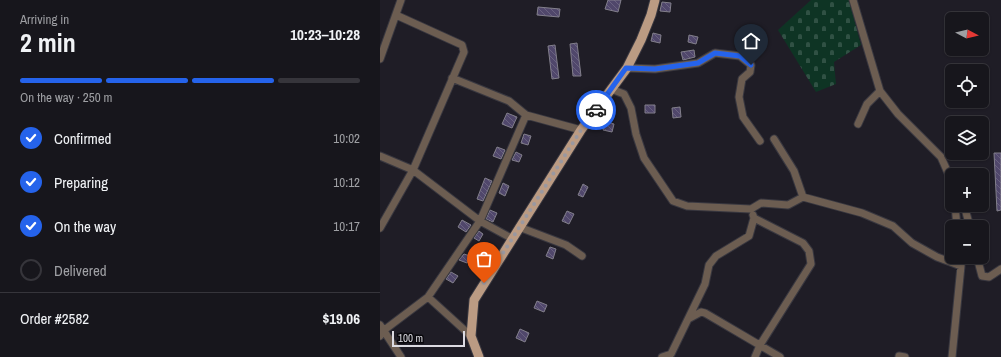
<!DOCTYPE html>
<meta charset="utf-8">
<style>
body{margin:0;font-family:"Archivo Narrow",sans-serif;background:#201f25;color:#f1f3f6;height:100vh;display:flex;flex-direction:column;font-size:15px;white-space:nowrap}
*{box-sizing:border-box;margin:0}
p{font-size:13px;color:#9e9fa3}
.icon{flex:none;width:22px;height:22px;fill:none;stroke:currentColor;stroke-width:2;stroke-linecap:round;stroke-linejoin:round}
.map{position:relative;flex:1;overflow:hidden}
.drawer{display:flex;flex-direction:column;background:#17161c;width:380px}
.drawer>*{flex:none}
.needle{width:26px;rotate:97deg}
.tools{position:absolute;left:565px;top:12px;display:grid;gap:8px}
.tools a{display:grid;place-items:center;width:44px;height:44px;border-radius:6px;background:#17161c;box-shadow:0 1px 3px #0004,0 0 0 1px #36353b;font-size:20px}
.scale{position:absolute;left:12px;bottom:10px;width:73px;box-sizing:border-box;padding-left:4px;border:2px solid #dcdbe2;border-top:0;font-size:11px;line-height:14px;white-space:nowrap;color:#dcdbe2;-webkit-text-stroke:3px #09080c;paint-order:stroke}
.pin{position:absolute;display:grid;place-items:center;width:34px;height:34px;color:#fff;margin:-41px -17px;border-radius:50% 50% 50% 0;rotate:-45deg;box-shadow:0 0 4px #0007}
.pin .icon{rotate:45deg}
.courier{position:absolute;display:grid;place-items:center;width:40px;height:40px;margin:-20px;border:3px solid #2563eb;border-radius:50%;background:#fff;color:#222;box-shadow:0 1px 5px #0007}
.headline em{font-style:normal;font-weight:700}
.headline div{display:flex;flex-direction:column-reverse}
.headline{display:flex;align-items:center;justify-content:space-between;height:68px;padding:0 20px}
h1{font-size:26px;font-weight:700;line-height:30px}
.bar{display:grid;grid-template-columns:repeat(4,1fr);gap:6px 4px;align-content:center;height:48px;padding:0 20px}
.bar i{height:5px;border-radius:3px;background:#36353b}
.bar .current{background:#2563eb}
.bar p{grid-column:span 4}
.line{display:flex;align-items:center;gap:10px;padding:0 20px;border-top:1px solid #36353b}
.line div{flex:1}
ol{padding:0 20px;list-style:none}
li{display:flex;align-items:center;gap:12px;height:44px}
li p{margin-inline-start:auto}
li .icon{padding:4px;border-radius:50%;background:#2563eb;color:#fff;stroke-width:4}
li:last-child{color:#9e9fa3}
li i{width:22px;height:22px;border:2px solid #36353b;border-radius:50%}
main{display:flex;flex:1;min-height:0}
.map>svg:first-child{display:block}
.cemetery{fill:url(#cemetery-stones)}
.building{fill:url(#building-back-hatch);stroke:#827f8b}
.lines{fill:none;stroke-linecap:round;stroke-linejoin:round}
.minor-casing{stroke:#393840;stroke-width:9}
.major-casing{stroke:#393840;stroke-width:11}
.minor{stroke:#6c5d51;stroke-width:7}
.major{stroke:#bb9b83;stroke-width:9}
.done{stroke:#9a98a0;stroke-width:4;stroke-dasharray:0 7.2}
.route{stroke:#2563eb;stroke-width:5}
</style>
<main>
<section class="drawer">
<div class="headline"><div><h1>2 min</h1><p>Arriving in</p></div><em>10:23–10:28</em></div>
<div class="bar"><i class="current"></i><i class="current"></i><i class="current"></i><i></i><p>On the way · 250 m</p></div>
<ol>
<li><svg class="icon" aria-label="check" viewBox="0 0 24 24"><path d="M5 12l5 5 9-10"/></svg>Confirmed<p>10:02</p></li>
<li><svg class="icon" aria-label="check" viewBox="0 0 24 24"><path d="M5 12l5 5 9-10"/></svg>Preparing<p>10:12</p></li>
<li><svg class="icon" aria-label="check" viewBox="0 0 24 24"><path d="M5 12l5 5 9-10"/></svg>On the way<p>10:17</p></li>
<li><i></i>Delivered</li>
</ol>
<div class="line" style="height:52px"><div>Order #2582</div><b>$19.06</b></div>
</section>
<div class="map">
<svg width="621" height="357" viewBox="0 0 621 357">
<defs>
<pattern id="cemetery-stones" width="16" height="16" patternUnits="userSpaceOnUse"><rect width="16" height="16" fill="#0e3424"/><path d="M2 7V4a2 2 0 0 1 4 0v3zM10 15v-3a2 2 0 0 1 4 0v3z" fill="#305144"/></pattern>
<pattern id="building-back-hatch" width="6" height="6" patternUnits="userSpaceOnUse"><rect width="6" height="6" fill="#50476b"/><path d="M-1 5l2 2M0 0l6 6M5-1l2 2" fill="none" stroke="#696180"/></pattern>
</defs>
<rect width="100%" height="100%" fill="#1f1d26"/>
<!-- cemetery -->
<path class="cemetery" d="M431 0H469L481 45 454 62 456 84 436 92 398 30Z"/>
<!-- building -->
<path class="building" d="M228 0H241L238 12 225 9Z
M282 2 291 3 290 12 280 11Z
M158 7 180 9 179 17 157 15Z
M273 33 281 35 280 43 271 41Z
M309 35 318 37 316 44 308 42Z
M197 43 201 76H193L190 44Z
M175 45 179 78 172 79 168 46Z
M314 50 315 57 303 60 301 52Z
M265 105H275V113H265Z
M300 107 301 117 293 118 292 108Z
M127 113 137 117 132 128 122 124Z
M225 121 234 124 232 132 223 130Z
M144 134 151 136 148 145 141 143Z
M117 147 125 150 121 159 113 156Z
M136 152 142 155 139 162 132 160Z
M614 153H621V210L617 211Z
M105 178 112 181 103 201 97 199Z
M123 183 129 186 125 196 119 193Z
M203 184 208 187 203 197 198 195Z
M110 210 117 213 113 222 106 219Z
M187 211 194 214 189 224 182 221Z
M82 220 91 225 86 232 78 227Z
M99 231 103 234 99 241 94 238Z
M170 247 176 249 173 259 166 256Z
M84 254 90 256 87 263 79 260Z
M71 272 78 276 73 283 66 279Z
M157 301 167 305 164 312 154 308Z
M140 329 149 333 145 342 136 338Z"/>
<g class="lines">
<!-- minor casing -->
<g class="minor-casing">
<path id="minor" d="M473 0 500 91 518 114 561 157 572 182
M0 59 21 0
M247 68 275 69 318 63 335 53 360 56 371 65 370 72 362 79 359 97 363 117 380 141
M72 78 129 101 146 115 201 130
M231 89 244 94 251 108 256 134 264 158 293 201 307 206 371 209 381 203 408 205 423 197 482 213 513 226 532 243 557 257 581 266
M478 124 487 104 500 91
M394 139 414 171 423 197
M0 156 33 170 100 221 131 238
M575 205 577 227
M584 205 590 227
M374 218 423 243 429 251 431 264 380 345 375 357
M139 227 186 245 202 256
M0 228 33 170 84 52 82 45 16 15
M597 257 602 276 609 277 621 269
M48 297 100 221 146 115
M310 318 321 312 325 313 400 357
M0 325 21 357
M0 336 3 331 48 297 91 336
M519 356 525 357
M282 357 291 354 325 284 329 265 336 256 369 236 374 218 373 215
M572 357 581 266 580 257"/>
</g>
<!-- major casing -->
<g class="major-casing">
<path id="major" d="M99 357 91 336 94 300 201 130 247 68 261 40 271 15 275 0"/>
</g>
<!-- minor -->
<use href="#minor" class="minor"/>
<!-- major -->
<use href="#major" class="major"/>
</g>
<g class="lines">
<!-- done -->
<path class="done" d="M104 283 201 130 216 110"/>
<!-- route -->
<path class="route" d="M216 110 246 68 275 69 318 63 335 53 360 56 371 65"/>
</g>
</svg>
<div class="tools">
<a><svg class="needle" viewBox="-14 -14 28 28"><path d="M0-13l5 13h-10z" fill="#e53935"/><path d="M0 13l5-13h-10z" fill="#9e9fa3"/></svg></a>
<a><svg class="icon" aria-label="locate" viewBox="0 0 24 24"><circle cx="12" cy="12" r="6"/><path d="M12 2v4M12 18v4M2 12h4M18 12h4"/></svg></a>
<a><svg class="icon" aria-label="layers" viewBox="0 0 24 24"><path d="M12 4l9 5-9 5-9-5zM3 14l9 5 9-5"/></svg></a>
<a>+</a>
<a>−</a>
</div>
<div class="scale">100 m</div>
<div class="pin" style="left:104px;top:283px;background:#ea580c"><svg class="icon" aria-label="bag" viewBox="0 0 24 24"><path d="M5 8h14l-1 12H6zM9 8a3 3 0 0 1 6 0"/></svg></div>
<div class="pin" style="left:371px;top:65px;background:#1f2937"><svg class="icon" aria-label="home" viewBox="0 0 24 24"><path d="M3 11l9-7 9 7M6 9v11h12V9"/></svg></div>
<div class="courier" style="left:216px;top:110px"><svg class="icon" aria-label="car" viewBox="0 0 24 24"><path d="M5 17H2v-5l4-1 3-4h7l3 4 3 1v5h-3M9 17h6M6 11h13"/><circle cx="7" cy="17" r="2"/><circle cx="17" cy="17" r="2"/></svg></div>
</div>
</main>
